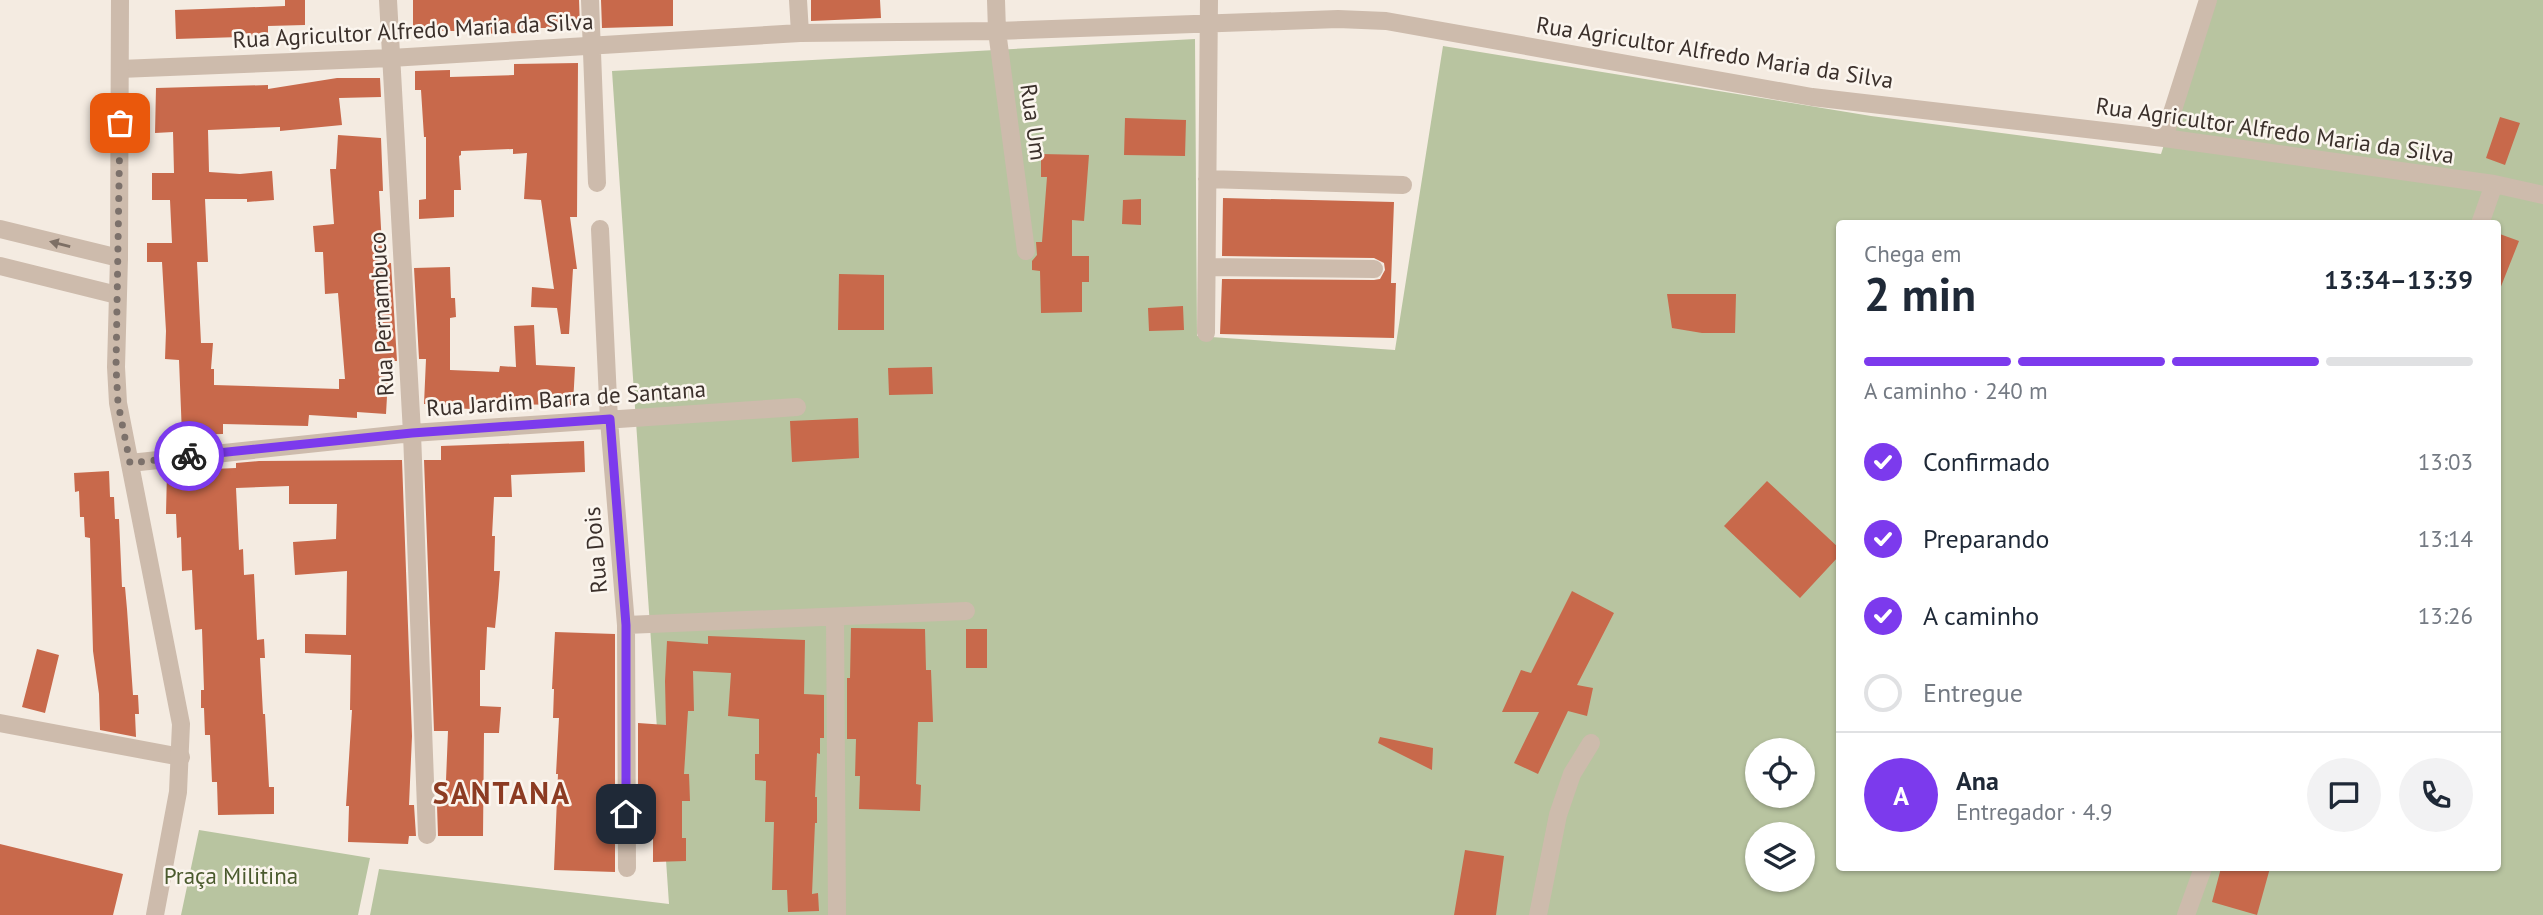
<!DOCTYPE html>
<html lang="pt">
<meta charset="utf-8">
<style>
body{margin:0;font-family:"PT Sans",sans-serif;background:#f2f2f3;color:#1f2937;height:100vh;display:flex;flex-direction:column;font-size:26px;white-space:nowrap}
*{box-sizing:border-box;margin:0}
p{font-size:23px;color:#747a83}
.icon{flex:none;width:38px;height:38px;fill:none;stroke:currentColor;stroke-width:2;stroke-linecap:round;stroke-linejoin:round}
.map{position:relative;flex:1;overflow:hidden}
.side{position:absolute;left:1836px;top:220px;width:665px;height:651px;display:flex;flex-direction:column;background:#fff;border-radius:7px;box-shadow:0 2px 5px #0004}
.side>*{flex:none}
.buttons{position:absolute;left:1745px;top:738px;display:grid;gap:14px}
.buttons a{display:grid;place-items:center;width:70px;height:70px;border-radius:50%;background:#fff;box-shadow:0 2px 5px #0004;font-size:35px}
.pin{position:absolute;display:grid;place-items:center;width:60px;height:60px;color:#fff;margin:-30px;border-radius:14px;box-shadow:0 4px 10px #0006}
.courier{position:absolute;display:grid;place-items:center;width:70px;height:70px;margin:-35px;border:5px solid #7c3aed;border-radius:50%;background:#fff;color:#222;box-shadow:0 2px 9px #0007}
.overview em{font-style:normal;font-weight:700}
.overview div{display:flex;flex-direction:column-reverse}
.overview{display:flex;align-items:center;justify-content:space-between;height:119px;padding:0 28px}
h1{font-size:46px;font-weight:700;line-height:52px}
.bar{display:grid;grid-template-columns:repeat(4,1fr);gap:10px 7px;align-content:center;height:84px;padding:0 28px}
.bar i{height:9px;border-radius:5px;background:#e0e1e3}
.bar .selected{background:#7c3aed}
.bar p{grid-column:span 4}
.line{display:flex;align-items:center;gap:18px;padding:0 28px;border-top:2px solid #e0e1e3}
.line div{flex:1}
.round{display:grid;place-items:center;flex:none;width:74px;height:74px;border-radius:37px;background:#f2f2f3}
ol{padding:0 28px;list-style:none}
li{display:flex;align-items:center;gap:21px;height:77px}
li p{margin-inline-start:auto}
li .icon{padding:7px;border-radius:50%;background:#7c3aed;color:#fff;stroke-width:4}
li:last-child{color:#747a83}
li i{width:38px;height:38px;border:4px solid #e0e1e3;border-radius:50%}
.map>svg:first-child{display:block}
.green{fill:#b8c4a0;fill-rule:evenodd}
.building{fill:#c8694b}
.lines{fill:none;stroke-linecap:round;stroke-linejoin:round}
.minor{stroke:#cdbbac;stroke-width:18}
.tertiary{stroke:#cdbbac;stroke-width:18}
.oneway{fill:#7d6f65}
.done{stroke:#7c716b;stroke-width:7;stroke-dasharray:0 12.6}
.route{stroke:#7c3aed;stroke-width:9}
.labels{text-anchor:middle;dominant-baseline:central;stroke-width:5;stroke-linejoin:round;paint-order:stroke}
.street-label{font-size:23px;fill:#3b302b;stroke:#fbf5ee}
.park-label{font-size:23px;fill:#4a5a2e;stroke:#fbf5ee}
.district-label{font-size:30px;font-weight:bold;letter-spacing:2px;fill:#8c3b22;stroke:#fbf5ee}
</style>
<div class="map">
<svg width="2543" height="915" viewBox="0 0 2543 915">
<rect width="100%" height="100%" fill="#f4ebe1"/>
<!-- green -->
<path class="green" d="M2211 0H2543V915H370L379 869 669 904 612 71 1195 39 1197 336 1395 350 1443 46 1871 116 2161 154ZM1839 224H2497V868H1839ZM1757 751H1802V796H1757ZM1757 835H1802V880H1757Z
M199 830 370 858 358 915H181Z"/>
<!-- building -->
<path class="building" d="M285 0H305V25L268 26V36L176 39 175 10 285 6Z
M413 0H579L580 28H524V33L471 34V31H442V28L413 29Z
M601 0H673V26L602 28Z
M811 0H880L881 18 811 21Z
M578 63 577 217H570L577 269H573L569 334H561L557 308 531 307 532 287 554 289 541 200 524 199 527 153 513 154V149L461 151V155L459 156 461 190H454V217L419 219V200L426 199V137H424L421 90H415V71L450 70V77L514 75V64Z
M337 78H380L381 97 339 98 342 125 280 131V127L208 130 209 172 240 174 272 171 274 200 247 202V199H205L208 262H197L201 343H213L211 369H214V385L339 389V379H345L338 293 325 294 323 252H315L313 226 334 224 330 169H336L338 135 381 138 383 191H379L383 264 391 263 397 361H389L386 414 357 412V418L309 415 308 426 223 424V434L182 435 179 360 165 359 166 331 162 262H147V243H172L170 200H152V173H174L173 132 155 133 156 88 268 85V89Z
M2500 117 2520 123 2505 165 2486 158Z
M1125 118 1186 120 1185 156 1124 155Z
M1041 154 1089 155 1084 221 1072 220V256H1089V282H1082V312L1041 313 1040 271 1032 270V261L1037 255 1036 242H1042L1047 177H1041Z
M1223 198 1394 202 1391 283H1396L1394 338 1220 334 1222 279 1374 280 1380 279 1385 270 1384 263 1374 258 1222 256Z
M1141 199V225L1122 224 1123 200Z
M2497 233 2519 241 2498 294H2497Z
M450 267 451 298H455L456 317 450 318V370L499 372 500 366 516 367 514 326 534 325 536 365 575 367 573 405 492 404V412L472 411V409L450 408V405L424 404 426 359H419L414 268Z
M839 274 884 275V330H838Z
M1667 294H1736L1735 333H1702L1672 328Z
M1183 306 1184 330 1149 331 1148 308Z
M932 367 933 394 889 395 888 368Z
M858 418 859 458 792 462 790 421Z
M584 441 585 472 511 475 512 497H494L492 536H495L494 571H500L498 598 495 628 487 627 485 670H480V706L501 707 499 733H484L483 836H438L437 805H445L448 731H434L424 460H441V446Z
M402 460 412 736 409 805H414L416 836H409L408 844 348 842 349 806H346L352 710H350L351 655 305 653V634L346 635 347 571 295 575 293 542 336 539 337 504H289V486L236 488 239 550 243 549 244 575 254 574 257 640 264 639 265 658H260L263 714H265L269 787H274V814L218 815 217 782H212L210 735H205L204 708H201V690H204L202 629 195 630 192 570 182 571 181 537 177 538 176 514H166L167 471 236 468V463L259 461Z
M109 471 110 497H114L115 519H119L122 587H125L127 609 133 695H138L139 714H135L136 737 100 730 99 694 93 651 90 538 85 537 84 517H80L79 491 75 492 74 473Z
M1767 481 1839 548V556L1800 598 1724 526Z
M1572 591 1614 613 1577 685 1593 688 1587 716 1568 711 1538 774 1514 763 1539 712H1502L1521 670 1531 673Z
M851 628 925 629 926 670H931L933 722H918L916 784 921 785 920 811 859 809 860 776H855L856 739H847V678H850Z
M966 629H987V668H966Z
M555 632 615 634V872L554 870 558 774H556L559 718H553L554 689H552Z
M708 636 805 640 804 694 824 695V738H820V754L817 753 815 797H817V823H815L812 894 818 893 819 911 788 912 787 890H772L774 822H765L766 781 755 780V754H759V719L728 716 731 673 693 671 694 711H688L684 774H689L690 801H682V838H686V861L653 862V829H638V723L666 725 665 681 667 641 708 644Z
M37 649 59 655 45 713 22 707Z
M1380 737 1433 748 1432 770 1378 743Z
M0 844 123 874 113 915H0Z
M1465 850 1504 856 1496 915H1454Z
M2221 868H2270L2257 915 2212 902Z"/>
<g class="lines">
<!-- minor -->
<path class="minor" d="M388 0 412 433 427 835
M590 0 597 183
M798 0 800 33
M996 0 997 31 1026 251
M120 69 391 58 800 33 997 31 1338 19 1386 21 1812 97 2164 138 2494 184 2543 195
M2164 138 2208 0
M1207 179 1403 185
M2480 224 2494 184
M0 229 119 258
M600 229 609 420 626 625 627 868
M0 266 117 295
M1208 267 1374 269
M1206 333 1209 0
M130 463 412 433 797 407
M835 617 837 915
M626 625 966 611
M0 723 181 757
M1538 915 1558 815 1572 774 1591 743
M2186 915 2203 868"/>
<!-- tertiary -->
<path class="tertiary" d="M120 0 119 258 116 367 118 403 181 724 178 792 155 915"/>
</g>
<!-- one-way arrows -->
<defs><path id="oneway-solid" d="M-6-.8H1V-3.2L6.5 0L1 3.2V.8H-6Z" transform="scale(1.75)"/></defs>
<use class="oneway" href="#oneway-solid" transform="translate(60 244) rotate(-166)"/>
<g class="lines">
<!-- done -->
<path class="done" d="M120 123 116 367 118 403 130 463 189 456"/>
<!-- route -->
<path class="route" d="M189 456 412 433 610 419 626 625V814"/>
</g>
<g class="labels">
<!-- street labels -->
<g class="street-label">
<text transform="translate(413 30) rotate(-3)">Rua Agricultor Alfredo Maria da Silva</text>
<text transform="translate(1715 52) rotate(9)">Rua Agricultor Alfredo Maria da Silva</text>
<text transform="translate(1034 122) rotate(82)">Rua Um</text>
<text transform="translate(2275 130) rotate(8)">Rua Agricultor Alfredo Maria da Silva</text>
<text transform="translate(381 314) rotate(-93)">Rua Pernambuco</text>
<text transform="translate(566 398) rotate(-4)">Rua Jardim Barra de Santana</text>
<text transform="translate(595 550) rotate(-95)">Rua Dois</text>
</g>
<!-- park labels -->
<g class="park-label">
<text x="231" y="875">Praça Militina</text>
</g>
<!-- district labels -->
<g class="district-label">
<text x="502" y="792">SANTANA</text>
</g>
</g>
</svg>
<div class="buttons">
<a><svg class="icon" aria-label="locate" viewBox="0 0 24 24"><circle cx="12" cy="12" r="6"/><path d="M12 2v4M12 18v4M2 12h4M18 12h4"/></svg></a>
<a><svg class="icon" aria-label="layers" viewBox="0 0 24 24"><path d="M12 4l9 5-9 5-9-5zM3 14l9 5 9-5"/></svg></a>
</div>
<div class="pin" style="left:120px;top:123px;background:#ea580c"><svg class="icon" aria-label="bag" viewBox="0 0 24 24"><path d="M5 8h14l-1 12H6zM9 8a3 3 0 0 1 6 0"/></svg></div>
<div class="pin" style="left:626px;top:814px;background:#1f2937"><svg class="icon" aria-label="home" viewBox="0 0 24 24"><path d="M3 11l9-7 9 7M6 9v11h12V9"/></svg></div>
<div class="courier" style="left:189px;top:456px"><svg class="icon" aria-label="bike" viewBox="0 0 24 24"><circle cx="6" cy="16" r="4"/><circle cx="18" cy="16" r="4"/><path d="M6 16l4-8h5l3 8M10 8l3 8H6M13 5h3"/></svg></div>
<section class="side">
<div class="overview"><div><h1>2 min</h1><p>Chega em</p></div><em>13:34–13:39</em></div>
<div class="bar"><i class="selected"></i><i class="selected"></i><i class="selected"></i><i></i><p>A caminho · 240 m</p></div>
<ol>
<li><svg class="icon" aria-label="check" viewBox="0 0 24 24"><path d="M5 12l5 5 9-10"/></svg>Confirmado<p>13:03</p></li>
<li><svg class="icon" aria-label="check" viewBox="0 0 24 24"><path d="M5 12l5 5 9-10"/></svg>Preparando<p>13:14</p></li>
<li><svg class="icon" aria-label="check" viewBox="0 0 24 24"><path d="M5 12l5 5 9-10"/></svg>A caminho<p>13:26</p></li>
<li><i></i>Entregue</li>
</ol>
<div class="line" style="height:126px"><b class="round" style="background:#7c3aed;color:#fff">A</b><div><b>Ana</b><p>Entregador · 4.9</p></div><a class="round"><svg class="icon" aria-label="chat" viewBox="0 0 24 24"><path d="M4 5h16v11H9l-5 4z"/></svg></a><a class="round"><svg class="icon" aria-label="phone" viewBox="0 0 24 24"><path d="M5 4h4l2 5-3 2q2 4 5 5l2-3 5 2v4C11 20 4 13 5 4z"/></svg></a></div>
</section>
</div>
